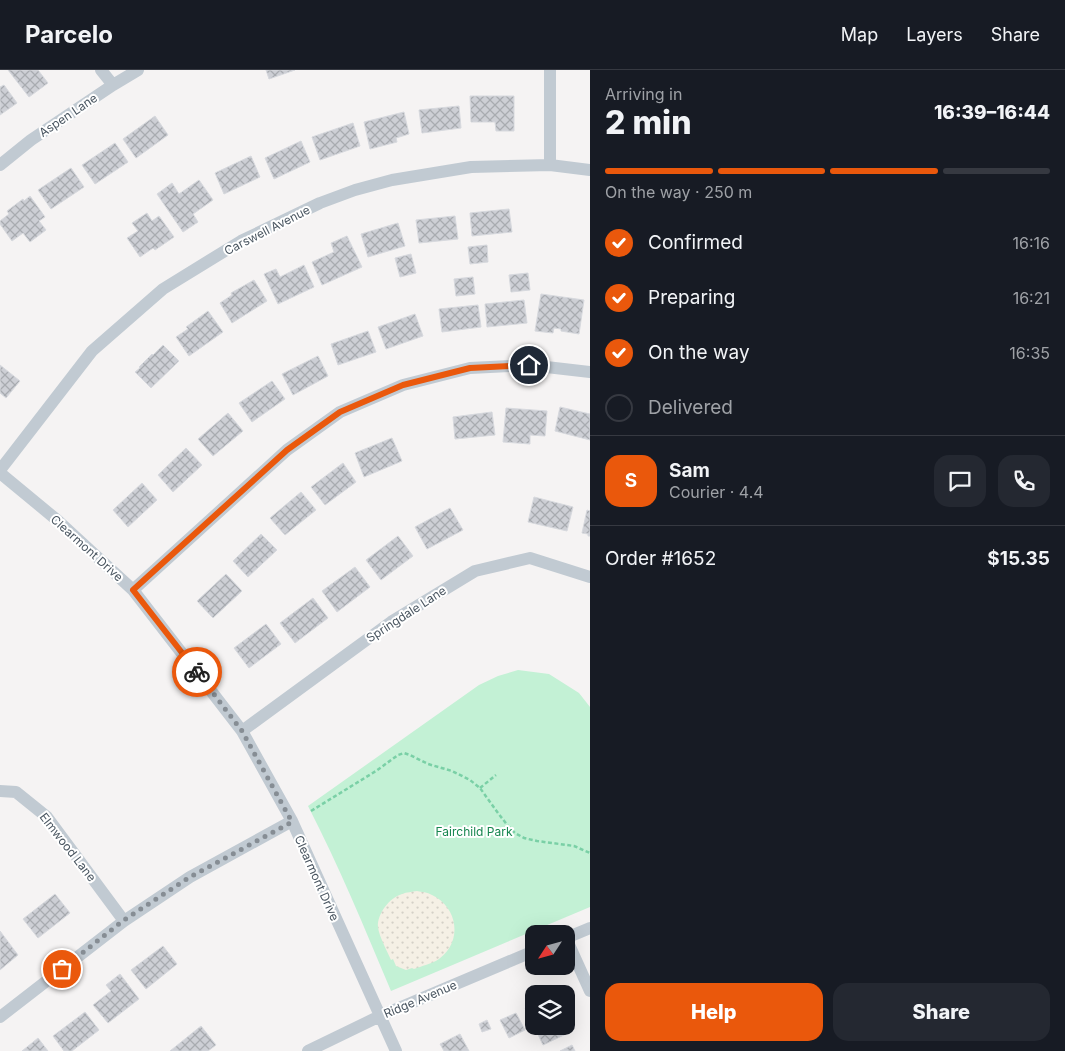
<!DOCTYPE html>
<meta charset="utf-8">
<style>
body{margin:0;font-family:Inter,sans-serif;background:#242831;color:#f1f3f6;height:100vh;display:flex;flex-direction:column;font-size:19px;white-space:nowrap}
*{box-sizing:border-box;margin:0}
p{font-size:16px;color:#9ea1a6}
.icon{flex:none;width:28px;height:28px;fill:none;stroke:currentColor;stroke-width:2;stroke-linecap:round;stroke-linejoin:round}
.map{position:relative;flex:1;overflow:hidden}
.side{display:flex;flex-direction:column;background:#171b24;width:475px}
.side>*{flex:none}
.needle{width:32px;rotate:234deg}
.fabs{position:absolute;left:525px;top:855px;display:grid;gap:10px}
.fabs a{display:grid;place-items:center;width:50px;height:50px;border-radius:10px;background:#171b24;box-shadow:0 5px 20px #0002;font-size:25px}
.pin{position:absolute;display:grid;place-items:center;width:42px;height:42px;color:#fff;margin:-21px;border:2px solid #fff;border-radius:50%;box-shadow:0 1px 5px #0007}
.courier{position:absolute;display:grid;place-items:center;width:50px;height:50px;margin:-25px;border:4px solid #ea580c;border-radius:50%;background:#fff;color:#222;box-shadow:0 1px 6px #0007}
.overview em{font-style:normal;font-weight:800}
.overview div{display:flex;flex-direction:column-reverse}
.overview{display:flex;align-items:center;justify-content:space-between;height:85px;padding:0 15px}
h1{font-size:32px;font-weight:800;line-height:38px}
.bar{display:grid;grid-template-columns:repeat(4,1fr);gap:8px 5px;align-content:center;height:60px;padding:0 15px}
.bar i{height:6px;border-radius:4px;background:#363941}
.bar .selected{background:#ea580c}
.bar p{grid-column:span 4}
.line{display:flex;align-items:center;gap:12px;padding:0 15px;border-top:1px solid #363941}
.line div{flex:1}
.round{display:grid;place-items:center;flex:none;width:52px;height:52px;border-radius:15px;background:#242831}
ol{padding:0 15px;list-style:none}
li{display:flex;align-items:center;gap:15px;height:55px}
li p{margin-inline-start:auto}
li .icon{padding:5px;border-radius:50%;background:#ea580c;color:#fff;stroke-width:4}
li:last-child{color:#9ea1a6}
li i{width:28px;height:28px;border:2px solid #363941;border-radius:50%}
.cta{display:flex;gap:10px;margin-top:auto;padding:10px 15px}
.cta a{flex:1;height:58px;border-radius:15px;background:#ea580c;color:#fff;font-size:20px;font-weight:800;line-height:58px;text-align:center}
.cta a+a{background:#242831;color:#f1f3f6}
header{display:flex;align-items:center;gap:30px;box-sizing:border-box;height:70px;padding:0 25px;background:#171b24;border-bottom:1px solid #363941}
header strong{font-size:24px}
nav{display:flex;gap:28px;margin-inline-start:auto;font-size:18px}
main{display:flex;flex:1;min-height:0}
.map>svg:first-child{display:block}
.green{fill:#c3f1d5}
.sand{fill:url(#sand-dots)}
.building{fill:url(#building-cross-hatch);stroke:#d7d9de}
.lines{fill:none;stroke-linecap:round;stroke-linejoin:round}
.path{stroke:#7ad0a6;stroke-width:2.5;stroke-dasharray:4 2.5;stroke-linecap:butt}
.minor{stroke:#c1cad2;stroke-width:12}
.done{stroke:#868d94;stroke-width:5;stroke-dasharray:0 9}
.route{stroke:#ea580c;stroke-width:6}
.labels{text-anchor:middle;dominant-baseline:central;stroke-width:4;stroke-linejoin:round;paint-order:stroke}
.street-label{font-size:12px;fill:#4a5661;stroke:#fff}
.park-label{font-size:12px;fill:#17864f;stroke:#fff}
</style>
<header>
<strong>Parcelo</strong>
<nav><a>Map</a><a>Layers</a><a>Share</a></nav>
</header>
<main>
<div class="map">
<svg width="590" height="981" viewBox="0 0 590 981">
<defs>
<pattern id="sand-dots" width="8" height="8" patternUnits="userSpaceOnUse" patternTransform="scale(1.25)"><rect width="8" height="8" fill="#f5f0e5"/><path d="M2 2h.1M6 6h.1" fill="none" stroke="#d4d0c7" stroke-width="1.8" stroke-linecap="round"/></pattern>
<pattern id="building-cross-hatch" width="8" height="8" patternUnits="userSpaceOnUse" patternTransform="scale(1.25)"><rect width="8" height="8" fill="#cdcfd5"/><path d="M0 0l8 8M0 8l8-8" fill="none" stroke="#a8abb0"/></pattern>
</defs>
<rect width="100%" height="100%" fill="#f5f3f3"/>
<!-- green -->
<path class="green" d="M518 600 549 604 579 623 590 637V837L391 921C365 859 339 796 308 736L479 615 498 606Z"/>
<!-- sand -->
<path class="sand" d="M417 821C422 822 427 822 432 825 458 837 463 872 439 889 432 894 421 896 414 899L412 898 406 900 396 896 393 889 391 890C387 881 379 866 378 857 377 844 389 828 402 824 407 822 412 822 417 821Z"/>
<!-- building -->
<path class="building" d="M8 0H38L48 13 29 27Z
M266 0H295L269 9Z
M4 15 17 33 0 45V17Z
M470 26H514V61H496L495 52H471Z
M459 36 461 58 422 63 419 40Z
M404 42 409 64 396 68 397 72 370 79 364 52Z
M155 46 168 65 136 88 123 69Z
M353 53 360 76 320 90 312 67Z
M301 71 310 92 274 109 265 88Z
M115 73 128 92 95 114 82 95Z
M251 86 260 107 224 124 215 103Z
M71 98 84 117 51 139 38 120Z
M199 110 213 130 193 144 198 152 183 162 157 124 172 113 179 124Z
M30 126 45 147 39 151 46 160 30 172 23 163 12 171 0 154V151L9 144 7 141 23 129 24 131Z
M509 139 512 162 472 166 470 143Z
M147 143 152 151 159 146 174 167 155 180 153 178 140 187 127 168 138 161 132 153Z
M455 146 458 169 419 173 416 150Z
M398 153 405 176 368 187 361 164Z
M347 166 362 197 322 215 312 192 334 182 331 173Z
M487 175 488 192 470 194 468 177Z
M411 184 416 203 400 207 395 188Z
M304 195 314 217 278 234 264 204 276 199 280 207Z
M528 203 530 220 511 222 509 205Z
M473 207 475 224 456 226 454 209Z
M254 210 267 231 232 253 220 233 232 225 231 223Z
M541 224 584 230 579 264 561 261V259L554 258 553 263 535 261Z
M524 230 527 253 487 257 485 234Z
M478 235 481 257 442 262 439 239Z
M208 241 223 262 189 286 176 267 188 259 186 257Z
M415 244 423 266 386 279 378 257Z
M368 261 376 282 338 295 331 274Z
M163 275 179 291 151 318 135 302 140 298 139 297 152 284 153 285Z
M318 286 328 306 293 325 282 304Z
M0 295 20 311 6 328 0 323Z
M272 311 285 329 252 352 239 333Z
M560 337 590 344V370L555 361Z
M506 338 547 341 545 366 530 365V374L503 372Z
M492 342 495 365 455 369 453 347Z
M228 343 243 361 213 386 198 369Z
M392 368 402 391 364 407 355 383Z
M186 378 202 395 173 422 158 405Z
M343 393 356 412 325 435 311 417Z
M142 413 157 430 128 457 113 440Z
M301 422 316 440 285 465 270 448Z
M534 427 573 437 567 461 528 452Z
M450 438 463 460 427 479 415 457Z
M587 440 590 441V466H588V464L582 463Z
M261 464 277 480 248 507 233 491Z
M398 466 413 486 381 510 366 490Z
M355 497 370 517 337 542 322 521Z
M226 504 242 521 213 548 197 531Z
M313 528 328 548 295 573 280 553Z
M266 554 281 574 249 598 234 578Z
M55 824 70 843 38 868 23 849Z
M0 861 18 885 0 900Z
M163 876 177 894 146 919 131 900Z
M120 904 139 929 108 953 93 935 111 921 106 915Z
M534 934V956L525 938Z
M85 942 99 960 72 981H64L53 966Z
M516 943 525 960 509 968 500 950Z
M487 950 491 959 482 962 479 954Z
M201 956 216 975 208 981H170Z
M534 956H563L566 964 543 975Z
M460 964 469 981H444L440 974Z
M38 968 48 981H22Z
M572 975 575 981H560Z"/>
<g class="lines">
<!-- path -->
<path class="path" d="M480 718 496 705
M311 741 376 701 398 685 404 683 410 685 428 694 452 701 470 710 480 718 498 743 508 756 515 763 524 768 537 771 574 776 590 783"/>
<!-- minor -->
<path class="minor" d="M101 0 113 15
M0 95 31 70 113 15 138 0
M550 95V0
M0 400 92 281 163 219 241 171 320 133 355 120 392 110 471 97 550 95 590 100
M0 403 57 450 133 520 242 661 292 751 396 981
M133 520 287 380 340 342 403 315 470 298 529 295 590 302
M242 661 391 552 475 501 530 488 590 507
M0 721 16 722 47 747 124 851
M566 868 590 921
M566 868 590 858
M0 947 124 851 190 807 292 751
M308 981 380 946 534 881"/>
</g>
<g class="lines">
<!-- done -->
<path class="done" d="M62 899 124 850 190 807 292 752 242 661 197 602"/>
<!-- route -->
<path class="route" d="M197 602 133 520 287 380 340 342 403 315 470 298 529 295"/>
</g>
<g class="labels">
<!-- street labels -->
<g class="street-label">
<text transform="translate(68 45) rotate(-34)">Aspen Lane</text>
<text transform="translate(267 160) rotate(-27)">Carswell Avenue</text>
<text transform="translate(87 478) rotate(42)">Clearmont Drive</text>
<text transform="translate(406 544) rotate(-33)">Springdale Lane</text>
<text transform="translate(68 777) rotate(52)">Elmwood Lane</text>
<text transform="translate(317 808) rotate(66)">Clearmont Drive</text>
<text transform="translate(420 929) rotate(-23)">Ridge Avenue</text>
</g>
<!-- park labels -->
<g class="park-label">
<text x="474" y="761">Fairchild Park</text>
</g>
</g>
</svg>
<div class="fabs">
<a><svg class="needle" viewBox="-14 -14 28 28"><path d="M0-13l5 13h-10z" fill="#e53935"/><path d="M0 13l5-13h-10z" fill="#9ea1a6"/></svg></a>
<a><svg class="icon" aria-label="layers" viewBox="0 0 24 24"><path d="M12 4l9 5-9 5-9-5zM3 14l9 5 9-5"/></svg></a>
</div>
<div class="pin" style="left:62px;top:899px;background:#ea580c"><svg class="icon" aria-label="bag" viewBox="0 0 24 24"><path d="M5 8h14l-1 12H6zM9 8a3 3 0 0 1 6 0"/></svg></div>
<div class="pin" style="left:529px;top:295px;background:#1f2937"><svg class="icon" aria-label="home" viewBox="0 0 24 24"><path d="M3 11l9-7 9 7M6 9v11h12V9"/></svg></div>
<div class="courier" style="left:197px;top:602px"><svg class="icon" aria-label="bike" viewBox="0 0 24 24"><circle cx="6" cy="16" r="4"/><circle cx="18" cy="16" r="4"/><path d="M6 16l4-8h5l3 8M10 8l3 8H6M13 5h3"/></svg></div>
</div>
<section class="side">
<div class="overview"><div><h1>2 min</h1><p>Arriving in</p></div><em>16:39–16:44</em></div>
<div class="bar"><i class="selected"></i><i class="selected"></i><i class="selected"></i><i></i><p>On the way · 250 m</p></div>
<ol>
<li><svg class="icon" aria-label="check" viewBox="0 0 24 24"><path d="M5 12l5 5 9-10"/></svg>Confirmed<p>16:16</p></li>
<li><svg class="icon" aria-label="check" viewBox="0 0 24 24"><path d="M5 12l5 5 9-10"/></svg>Preparing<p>16:21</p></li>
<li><svg class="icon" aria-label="check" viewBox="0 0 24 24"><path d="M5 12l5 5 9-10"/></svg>On the way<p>16:35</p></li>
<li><i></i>Delivered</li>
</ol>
<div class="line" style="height:90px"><b class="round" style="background:#ea580c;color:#fff">S</b><div><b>Sam</b><p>Courier · 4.4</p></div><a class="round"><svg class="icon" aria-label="chat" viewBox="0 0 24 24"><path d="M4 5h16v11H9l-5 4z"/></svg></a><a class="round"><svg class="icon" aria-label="phone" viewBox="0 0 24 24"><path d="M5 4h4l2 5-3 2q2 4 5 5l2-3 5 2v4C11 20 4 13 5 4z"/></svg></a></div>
<div class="line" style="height:65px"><div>Order #1652</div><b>$15.35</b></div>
<div class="cta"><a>Help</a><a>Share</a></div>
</section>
</main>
